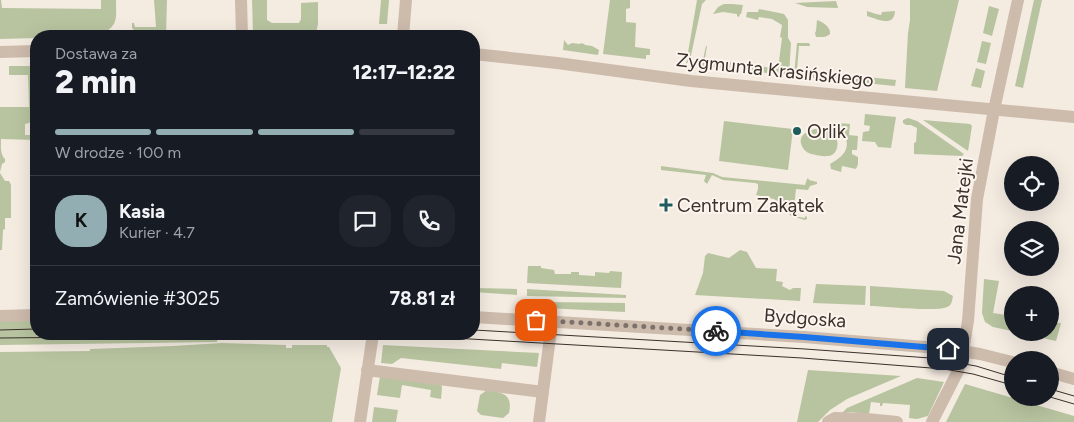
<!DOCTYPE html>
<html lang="pl">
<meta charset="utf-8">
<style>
body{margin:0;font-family:Figtree,sans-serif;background:#20242c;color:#f1f3f6;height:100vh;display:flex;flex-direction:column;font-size:19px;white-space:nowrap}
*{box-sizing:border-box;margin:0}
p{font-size:16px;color:#9ea1a6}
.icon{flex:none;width:28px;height:28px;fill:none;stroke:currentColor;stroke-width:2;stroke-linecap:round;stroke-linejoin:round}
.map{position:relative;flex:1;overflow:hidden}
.details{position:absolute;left:30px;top:30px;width:450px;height:310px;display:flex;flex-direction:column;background:#171b24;border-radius:20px;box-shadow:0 5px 20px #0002}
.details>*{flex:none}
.controls{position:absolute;left:1004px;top:156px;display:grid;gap:10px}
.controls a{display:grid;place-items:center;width:55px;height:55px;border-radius:50%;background:#171b24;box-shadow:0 5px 20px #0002;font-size:25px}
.pin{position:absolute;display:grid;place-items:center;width:42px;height:42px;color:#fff;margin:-21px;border-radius:10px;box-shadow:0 2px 8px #0006}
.courier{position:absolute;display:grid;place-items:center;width:50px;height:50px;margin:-25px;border:4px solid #1a73e8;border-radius:50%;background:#fff;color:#222;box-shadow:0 1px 6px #0007}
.head em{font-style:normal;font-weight:800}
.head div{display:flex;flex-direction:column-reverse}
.head{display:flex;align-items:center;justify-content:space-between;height:85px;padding:0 25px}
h1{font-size:32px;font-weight:800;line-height:38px}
.bar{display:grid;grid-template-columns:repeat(4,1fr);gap:8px 5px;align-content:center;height:60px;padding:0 25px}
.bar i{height:6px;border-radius:4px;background:#363941}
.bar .on{background:#92aeb2}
.bar p{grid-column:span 4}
.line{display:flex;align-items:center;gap:12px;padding:0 25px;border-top:1px solid #363941}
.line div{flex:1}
.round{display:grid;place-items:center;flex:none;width:52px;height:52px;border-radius:20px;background:#20242c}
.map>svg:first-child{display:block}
.green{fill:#b8c4a0}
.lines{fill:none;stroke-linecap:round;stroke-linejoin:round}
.minor{stroke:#cdbbac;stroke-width:12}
.tram{stroke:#3b302b;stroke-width:1}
.done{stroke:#7c716b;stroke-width:5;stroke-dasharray:0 9}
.route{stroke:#1a73e8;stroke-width:6}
.poi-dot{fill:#1f5a5e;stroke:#fbf5ee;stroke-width:2}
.labels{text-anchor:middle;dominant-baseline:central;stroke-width:4;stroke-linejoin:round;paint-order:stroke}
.street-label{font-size:19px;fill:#3b302b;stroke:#fbf5ee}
.poi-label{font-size:19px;fill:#3b302b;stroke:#fbf5ee;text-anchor:start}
</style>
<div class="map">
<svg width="1074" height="422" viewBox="0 0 1074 422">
<rect width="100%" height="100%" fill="#f4ebe1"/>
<!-- green -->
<path class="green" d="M0 0H1L2 8 101 9V0H116C116 20 119 24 100 36H36V38L0 39Z
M154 0H167L166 36H140L132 28V23H134L135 27H156Z
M252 0H267V20L272 23H299L301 19V3L318 2V24L316 33H253Z
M381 0H389L387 24H379Z
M610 0H630V8L626 9V22L636 23 635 47 650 49V55H646V59L603 54Z
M697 0H706L702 4 690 60 686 64Z
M910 0H959L937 91 905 88 908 33 910 20Z
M1034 0H1042L1023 88 1015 86Z
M836 1 838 8 807 7 795 3Z
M724 4H732L743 5 741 14H740L739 17 737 16V14L723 12 713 14 718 7Z
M989 6 999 9 992 36 983 33Z
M759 9 784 14 788 20V38L791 43 789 75 745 71H751L752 65 778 69 782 38 780 37 782 25 772 19 759 17 758 20 746 17 747 12H758Z
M867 11 876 14 881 15 882 12 895 11C894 28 878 19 867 16Z
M817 20C823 22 831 27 830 34 826 38 821 37 816 37L815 33 816 31Z
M564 40 568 45 572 43 580 44 581 43 584 44 585 45 592 46 599 50 598 55 563 50Z
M982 41 991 43 986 64 977 62Z
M797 43H809L810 45V46H799L797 70 896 80 895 86 794 76Z
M706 46H707L705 58 731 62 730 68 735 70 702 66V64Z
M9 66H36V116L33 117 29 123 25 124V135H33V138H36V140L1 139C1 146 0 154 5 159V162L2 164 0 172V107H29L28 75H9Z
M976 68 985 71 981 88 971 86Z
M865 114 896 117 891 148 878 147 875 142 862 141 863 132 869 131 870 126 864 125Z
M908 118 917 121 964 154 962 156 914 154V143L916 142 917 128 911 125H906L903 123V120Z
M923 120 970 124 972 126 968 151Z
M724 121 793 129 788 170 719 161Z
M830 122 850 124 849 135 858 136 857 150H852V154L858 157V164L856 169 842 166 841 172 831 169 830 164C835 161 840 158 844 153 852 141 842 127 830 122Z
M815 129C820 130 826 130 831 132 839 136 840 150 832 155 827 157 821 156 816 155 811 154 806 153 803 148 796 137 806 131 815 129Z
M661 166 713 173 722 177 805 185 807 179 808 178 809 180 817 182V184L810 186 808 190 796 189 793 216 805 218V216L807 217V219L805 220 791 216 781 204 774 199 756 195 758 189V184L755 183 723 180 712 175 707 184 704 181 706 175 661 170Z
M0 173 5 181H9L11 185V218H5V229L3 230 2 250H0Z
M740 250 747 252 756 268 777 269 776 281 783 282 782 286 790 290 793 288H801L800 301 695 295 703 273 705 256 708 253 729 258Z
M528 266H541V268L554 270 555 274H571V272H579V275L595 276V272L609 273 610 271 622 272 621 288 527 283Z
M984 279 999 281 993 313 1012 316V331L993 327 985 322 982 313Z
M816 284 866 286 865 305 813 303Z
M870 286 944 291 953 296C952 300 952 304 949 306 940 313 884 306 870 306Z
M474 288 517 289V295L474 292Z
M527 289 626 295V298L527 296Z
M547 302 625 303V312L546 308Z
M0 321H36V334H218L217 342 0 345Z
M1050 322 1061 323 1056 341 1020 333 1050 332Z
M222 343 286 345V348H292V345H327V347H329L341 368 332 422H0V352L90 351V349L173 346Z
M383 345 539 353 537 367 502 363 501 369 401 358 392 364 381 363Z
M808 370 901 376 847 399 830 410 818 422H797Z
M380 376 441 385 442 387 441 399 430 397 431 390 402 385 400 398 377 395Z
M917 378 944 382 928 416 917 419 909 418 910 405 883 403 882 406H880V403L871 402 869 414 850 412 841 414 847 408Z
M965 384 1074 416V422H946Z
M487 390C503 393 513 394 509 413L503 418 481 415 477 411 480 395Z
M374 407 398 410 396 422H372Z"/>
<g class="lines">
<!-- minor -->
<path class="minor" d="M241 0 242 36
M403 36 406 0
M0 52 36 51
M474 54 557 63 691 81 1074 117
M0 316 36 315
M474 317 804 337 949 349 980 354 1012 362
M367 370 543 392
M1050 372 1074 379
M360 422 373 334
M539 422 552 322
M828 422 835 418 866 419 897 422
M932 422 958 371 963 351 968 321 977 199 994 110 1018 0"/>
<!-- tram -->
<path class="tram" d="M0 330 36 329
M474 330 805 349 930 358 976 366 1012 377
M0 338 383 334 802 358 944 369 973 374 1012 385
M1050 389 1074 396
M1050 397 1074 404"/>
</g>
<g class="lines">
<!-- done -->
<path class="done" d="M536 320 716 331"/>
<!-- route -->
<path class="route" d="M716 331 804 337 948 349"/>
</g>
<!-- markers -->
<g class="poi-dot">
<circle cx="797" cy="131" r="5"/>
<path d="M663.5 197.5h5v5h5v5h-5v5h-5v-5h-5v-5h5z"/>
</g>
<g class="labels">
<!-- street labels -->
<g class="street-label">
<text transform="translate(775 70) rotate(6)">Zygmunta Krasińskiego</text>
<text transform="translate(960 211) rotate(-83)">Jana Matejki</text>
<text transform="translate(805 318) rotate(4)">Bydgoska</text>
</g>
<!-- poi labels -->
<g class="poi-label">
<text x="807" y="131">Orlik</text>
<text x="677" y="205">Centrum Zakątek</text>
</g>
</g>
</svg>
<div class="controls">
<a><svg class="icon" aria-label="locate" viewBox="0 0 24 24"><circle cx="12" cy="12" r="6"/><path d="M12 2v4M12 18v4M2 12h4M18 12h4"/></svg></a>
<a><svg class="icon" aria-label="layers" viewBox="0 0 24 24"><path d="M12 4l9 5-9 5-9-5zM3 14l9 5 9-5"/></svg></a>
<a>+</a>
<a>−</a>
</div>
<div class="pin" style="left:536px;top:320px;background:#ea580c"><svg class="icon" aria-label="bag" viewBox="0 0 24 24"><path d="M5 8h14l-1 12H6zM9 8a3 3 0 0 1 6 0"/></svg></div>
<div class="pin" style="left:948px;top:349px;background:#1f2937"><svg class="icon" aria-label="home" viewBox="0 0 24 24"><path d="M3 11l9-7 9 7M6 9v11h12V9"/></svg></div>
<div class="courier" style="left:716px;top:331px"><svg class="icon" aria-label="bike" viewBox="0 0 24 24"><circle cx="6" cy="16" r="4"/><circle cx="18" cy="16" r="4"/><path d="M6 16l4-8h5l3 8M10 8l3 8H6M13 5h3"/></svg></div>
<section class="details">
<div class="head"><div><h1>2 min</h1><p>Dostawa za</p></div><em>12:17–12:22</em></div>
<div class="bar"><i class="on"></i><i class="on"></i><i class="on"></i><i></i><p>W drodze · 100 m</p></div>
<div class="line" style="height:90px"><b class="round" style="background:#92aeb2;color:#111">K</b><div><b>Kasia</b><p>Kurier · 4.7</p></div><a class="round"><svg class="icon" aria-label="chat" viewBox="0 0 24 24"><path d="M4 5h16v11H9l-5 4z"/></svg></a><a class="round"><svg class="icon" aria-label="phone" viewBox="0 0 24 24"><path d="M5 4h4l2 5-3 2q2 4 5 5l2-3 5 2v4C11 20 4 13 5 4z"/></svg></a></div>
<div class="line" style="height:65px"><div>Zamówienie #3025</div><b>78.81 zł</b></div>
</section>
</div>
